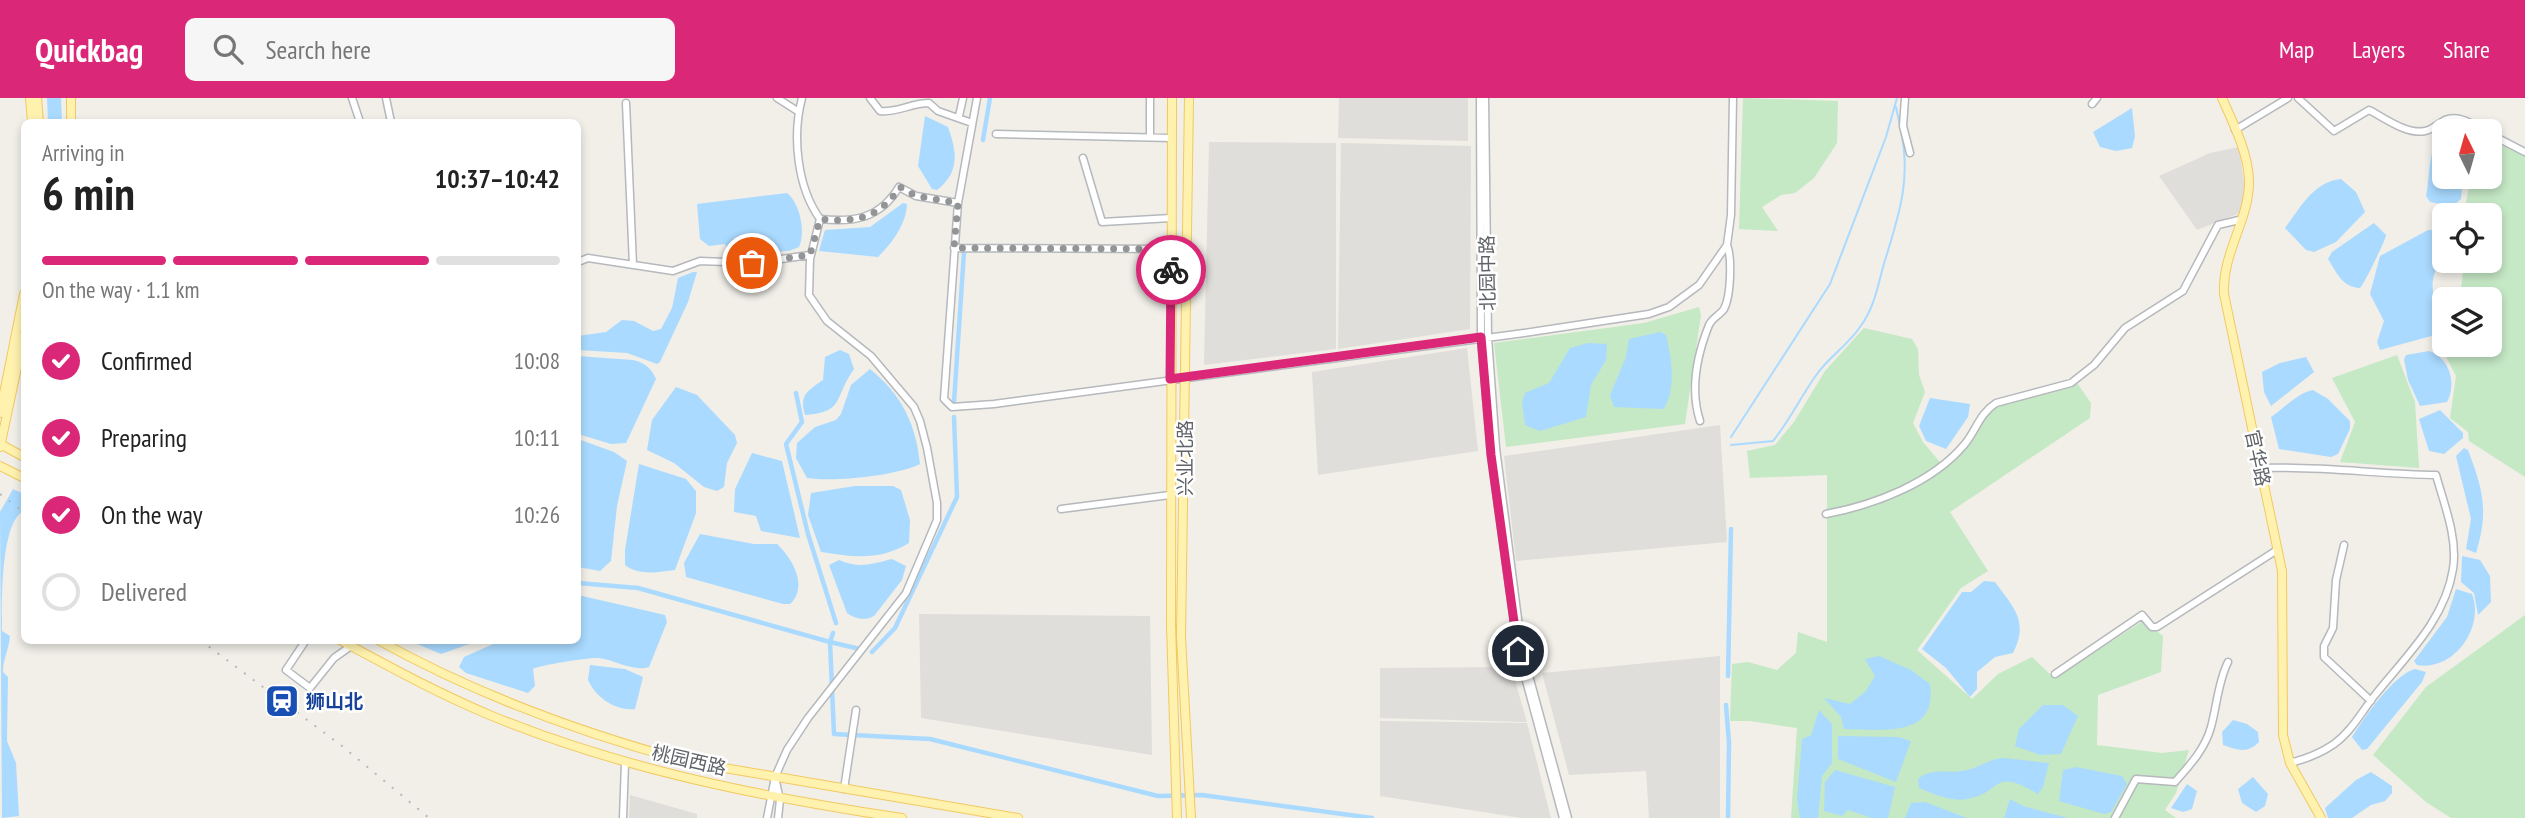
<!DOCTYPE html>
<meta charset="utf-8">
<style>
body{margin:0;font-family:"PT Sans Narrow","Noto Sans SC",sans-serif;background:#f6f6f6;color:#222;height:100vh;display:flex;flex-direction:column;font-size:26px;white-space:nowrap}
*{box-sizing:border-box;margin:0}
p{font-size:23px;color:#767676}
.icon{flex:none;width:38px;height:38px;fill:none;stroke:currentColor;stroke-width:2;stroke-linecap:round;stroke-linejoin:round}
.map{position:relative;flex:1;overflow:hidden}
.side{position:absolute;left:21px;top:21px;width:560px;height:525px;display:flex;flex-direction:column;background:#fff;border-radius:10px;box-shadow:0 4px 10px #0003}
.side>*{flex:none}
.needle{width:46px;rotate:355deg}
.fabs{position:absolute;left:2432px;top:21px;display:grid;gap:14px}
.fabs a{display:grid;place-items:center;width:70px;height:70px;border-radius:10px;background:#fff;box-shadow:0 4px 10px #0003;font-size:35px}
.pin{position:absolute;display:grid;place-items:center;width:60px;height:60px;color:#fff;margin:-30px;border:4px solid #fff;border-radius:50%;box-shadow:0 2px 7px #0007}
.courier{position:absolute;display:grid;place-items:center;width:70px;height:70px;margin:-35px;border:5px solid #db2777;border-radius:50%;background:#fff;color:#222;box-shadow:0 2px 9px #0007}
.overview em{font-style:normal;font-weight:700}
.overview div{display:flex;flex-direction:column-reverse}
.overview{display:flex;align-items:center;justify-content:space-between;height:119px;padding:0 21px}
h1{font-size:46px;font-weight:700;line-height:52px}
.bar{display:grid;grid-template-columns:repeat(4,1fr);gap:10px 7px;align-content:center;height:84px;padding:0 21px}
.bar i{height:9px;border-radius:5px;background:#e0e0e0}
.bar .on{background:#db2777}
.bar p{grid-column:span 4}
ol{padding:0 21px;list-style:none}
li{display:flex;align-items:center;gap:21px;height:77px}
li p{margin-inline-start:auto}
li .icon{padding:7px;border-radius:50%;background:#db2777;color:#fff;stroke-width:4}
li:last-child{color:#767676}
li i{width:38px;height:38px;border:4px solid #e0e0e0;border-radius:50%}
header{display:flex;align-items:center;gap:42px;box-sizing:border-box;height:98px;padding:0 35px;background:#db2777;color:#fff}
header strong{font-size:33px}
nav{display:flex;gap:38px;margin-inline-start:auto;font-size:24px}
.search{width:490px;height:63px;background:#f6f6f6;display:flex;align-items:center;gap:18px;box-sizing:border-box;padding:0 24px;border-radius:10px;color:#767676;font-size:26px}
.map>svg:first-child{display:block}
.industrial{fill:#e0deda}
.green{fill:#c5e8c5}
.water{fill:#aadaff}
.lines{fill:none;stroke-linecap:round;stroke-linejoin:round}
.stream{stroke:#aadaff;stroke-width:2}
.canal{stroke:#aadaff;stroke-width:4.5}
.minor-casing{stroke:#b5b8bc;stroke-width:9}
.major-casing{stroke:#f2c960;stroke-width:10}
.minor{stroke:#fff;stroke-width:6}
.major{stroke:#fff2af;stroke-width:8}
.rail{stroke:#b6b7b8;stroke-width:2;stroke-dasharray:2 9;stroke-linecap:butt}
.done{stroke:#929495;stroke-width:7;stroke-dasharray:0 12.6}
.route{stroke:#db2777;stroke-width:9}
.labels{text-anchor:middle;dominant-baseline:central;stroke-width:5;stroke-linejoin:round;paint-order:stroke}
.street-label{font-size:19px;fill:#5f6368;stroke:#fff}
.transit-label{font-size:19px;font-weight:bold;fill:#164399;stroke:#fff;text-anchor:start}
</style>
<header>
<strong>Quickbag</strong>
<div class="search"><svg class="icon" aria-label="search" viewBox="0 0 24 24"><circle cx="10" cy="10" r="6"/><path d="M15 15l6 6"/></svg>Search here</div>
<nav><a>Map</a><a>Layers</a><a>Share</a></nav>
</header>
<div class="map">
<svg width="2525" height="720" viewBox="0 0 2525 720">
<rect width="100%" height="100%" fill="#f1efe8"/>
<!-- industrial -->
<path class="industrial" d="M1339 0H1468V43L1338 40Z
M1209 44 1336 45V251L1204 267Z
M1341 45 1471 48 1470 231 1338 251Z
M2239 49 2245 91 2240 115 2197 132 2159 78 2210 55Z
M1467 250 1478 353 1318 377 1312 274Z
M1720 327 1727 444 1516 463 1504 358Z
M919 516 1150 518 1152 657 921 620Z
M1720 558V720H1649L1646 673 1569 677 1542 575Z
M1511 569 1527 624 1380 620V570Z
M1380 623 1527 625 1551 720H1521L1380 698Z
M630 697 697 716V720H629Z"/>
<!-- green -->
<path class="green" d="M1743 0 1838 3 1837 45 1814 80 1795 95 1781 97 1762 109 1778 133 1739 131Z
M2490 42 2525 58V379L2469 343 2468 334 2450 320 2456 278 2437 241 2445 239V247H2490V201H2460L2463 173 2449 168V163H2490V117H2455L2466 104 2471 79H2490Z
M1699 209 1701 217 1685 326 1506 349 1494 245 1644 225Z
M1864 230 1912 241 1918 251 1919 277 1925 294 1913 325 1923 344 1944 369C1975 348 1968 337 1988 315 2003 299 2055 291 2077 285L2091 305 2090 320 1950 414 1988 473 1961 490 1917 552 1972 601 1998 576 2032 559 2054 580 2143 523 2163 538 2161 574 2098 597 2097 647 2162 655 2189 652 2176 695 2165 712 2176 720H1791L1797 630 1750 623H1730L1732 566 1748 564 1777 572 1796 555 1798 534 1827 544V377L1750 380 1747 353 1775 347 1794 324 1825 273Z
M2397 257 2415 304 2419 370 2340 364 2355 324 2332 280Z
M2525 517V720H2451L2426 704 2373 657 2426 589Z"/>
<!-- water -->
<path class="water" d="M47 0H61L62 24H48Z
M2132 10 2135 38 2132 50 2116 53 2100 49 2093 34Z
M925 18 948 29C957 54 960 74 937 92L932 91 918 68Z
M2453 28 2462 33H2445V79H2463L2461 101 2453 108 2430 104 2426 98C2431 76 2427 34 2453 28Z
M2341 81 2356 94 2365 114 2336 144 2314 154 2306 152 2285 130C2301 109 2313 84 2341 81Z
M787 95C800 105 806 134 799 149L789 153 730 156 725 146 709 148 700 141 697 106Z
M903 105 907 106C906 127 892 145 878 159L819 153 825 132 870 129Z
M2374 125 2386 137C2386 141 2364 187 2360 190 2342 189 2337 175 2328 161L2332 154Z
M2428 132H2433L2443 139C2445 158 2436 166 2433 182 2430 200 2443 219 2435 237L2380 252 2377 244 2384 223 2370 196 2380 158Z
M693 174H697L688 204 660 264 657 266 627 255 578 252V238L606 234 622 222 634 223 653 233 661 231 672 210 678 180Z
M1660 234 1666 237C1672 260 1676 290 1664 311L1614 309 1610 297 1626 259 1629 241Z
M1588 245 1607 246 1606 262 1591 287 1586 319 1540 333 1525 327 1522 304 1525 295 1549 285 1570 250Z
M840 252 849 256 854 271C833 301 845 314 805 317 799 297 807 293 823 282L825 259Z
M2429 253C2450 260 2457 286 2447 304L2420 308 2408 282 2404 261 2406 257Z
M578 258 633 262C644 264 652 271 656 281L626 345 611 346 578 336Z
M2306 259 2314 274 2271 308 2264 294 2262 274 2280 265Z
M870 271C902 297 916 326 920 366 895 378 835 384 807 380L796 360 797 345 815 329 836 322 841 316 851 287Z
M676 289 697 297 735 337 737 345 727 365 724 389 717 393 704 389 674 365 647 352 652 322Z
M2313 292 2328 301 2350 323V331L2338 356 2331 359 2279 351 2271 319C2283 311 2299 294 2313 292Z
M1930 300 1970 306 1968 319 1946 351 1926 343 1919 328Z
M2440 312 2463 335V340L2444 356 2429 353 2419 321Z
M578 341 614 354 627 363 617 408 611 463 600 473 578 469Z
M2464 350 2468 352C2483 392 2489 413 2476 455L2466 451 2471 421 2456 358Z
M752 355 782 363 800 440 761 433 756 418 734 414 735 391Z
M639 366 686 381 696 393V415L675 472C659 474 638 478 625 467V452Z
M855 388H893L901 392 910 422 909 445C879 463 854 459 821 454L808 417 811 395Z
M13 391 24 396V413C0 423 2 508 2 533L10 538C9 552 3 560 3 574L8 579 7 643 16 665 19 718 2 720 0 414Z
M700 436 754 446H777C792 460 809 488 790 506H783L686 479 684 465Z
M2462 458 2480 462 2490 478 2491 504 2478 517 2474 495 2461 484Z
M892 461 906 468 902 482 874 518C865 523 855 521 847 515L829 467 839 462C859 471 872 466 892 461Z
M1984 483 1995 484C2014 510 2029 523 2013 555L1995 559 1977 574V591L1970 599 1946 570 1922 551 1962 494H1971Z
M2456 491 2472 496C2485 529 2454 574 2417 567L2414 563 2447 519Z
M578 497 665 517 667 524 649 569C633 574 615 562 599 560 591 559 539 567 533 571L535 588 528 595 466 575 459 569 464 559 500 543 578 542Z
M410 543H478L441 556Z
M1879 558 1911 572 1930 586C1938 642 1880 631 1844 631L1841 619 1824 600 1850 606 1866 593 1875 578 1865 561Z
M590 567 625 571 643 579 635 611C616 613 596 600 588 582Z
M2415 571 2426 574 2422 584 2367 651 2362 652 2352 639C2364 620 2393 577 2415 571Z
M2043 607H2063L2078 618 2061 656 2040 657 2015 648 2019 631Z
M1819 612 1832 626V665L1822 678 1818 720H1800L1797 702 1802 641 1811 637Z
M2233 622 2247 626 2258 634 2259 644C2247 656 2238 652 2223 647L2222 634Z
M1838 638 1898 639 1911 643 1896 684 1838 661Z
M2003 660 2049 665 2043 689 2038 696C1991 668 2003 695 1967 701 1950 704 1934 696 1919 690L1918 681C1934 668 1948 677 1967 672 1980 669 1989 661 2003 660Z
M2076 669 2122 678 2127 686 2111 714 2104 716 2059 703 2063 672Z
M1835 672 1895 689 1888 720H1872L1848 712 1842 718 1824 713 1825 684Z
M2371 674 2392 688V695L2385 703 2371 707 2352 720H2328L2325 710 2356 682Z
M2253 679 2268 696 2265 708 2256 714 2242 705 2238 691Z
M2187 686 2197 693 2192 711 2183 714 2171 710Z
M2010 701 2023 708 2068 720H2004Z
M1925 704 1967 720H1905L1911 705Z"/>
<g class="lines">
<!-- stream -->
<path class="stream" d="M1896 9 1900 28
M1731 339 1830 186 1886 39 1897 0
M1731 347 1773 343C1790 322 1801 298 1817 276 1829 259 1848 247 1860 229 1874 210 1877 191 1883 169 1897 122 1912 84 1901 34"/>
<!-- canal -->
<path class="canal" d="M983 42 990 0
M796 295 802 324 786 346 808 436 836 525
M954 304 964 154
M578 485 638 490 830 544 834 636 930 641 1158 698 1202 697 1372 720
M833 535 830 544 860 551
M872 554 895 530 957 399 954 319
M1728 578 1731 431
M1726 607 1729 645 1728 720"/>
<!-- minor casing -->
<g class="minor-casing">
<path id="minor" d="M352 0 360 24
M386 0 391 24
M777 0 799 14
M802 0C792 38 797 89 820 121 855 125 880 120 899 89L916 98 958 105
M870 0 880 13C897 15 911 5 929 5L938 13 972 25
M977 0 958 105 944 301 952 309 994 306 1524 235 1649 216 1669 209 1699 187 1727 147 1731 117 1733 0
M1480 0 1481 239 1491 357 1518 553 1563 720
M1485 0 1488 239 1496 350 1522 552 1568 720
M1905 0 1903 28 1910 55
M2298 0 2334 33 2369 12C2385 20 2407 37 2425 33 2432 32 2439 25 2445 22 2459 16 2473 27 2486 33
M626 5 633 167
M2092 6 2097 0
M959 18 963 0
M2235 32 2288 0
M996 36 1172 40
M2490 36 2525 54
M1150 39V0
M1083 60 1102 124 1171 120
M954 150 1171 151
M578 164 588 160 673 173 700 163 752 165 810 157
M1700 323C1690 292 1697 257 1709 227 1712 220 1720 217 1724 211 1731 198 1732 159 1727 147
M2260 370C2319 368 2377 376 2436 377 2444 406 2458 440 2453 471 2445 522 2406 558 2375 597 2362 613 2352 633 2334 646 2321 655 2306 661 2290 665
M1061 411 1170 397
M1826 416C1874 407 1932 385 1964 347 1976 333 1979 316 1996 305L2071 285 2094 267 2125 230 2183 193 2218 127 2239 122
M2344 447 2336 482 2333 530 2324 548V559L2371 603
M306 542 286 572 310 590 334 560 351 548
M2055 576 2142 517 2152 529H2157L2277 452
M775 679 787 652 808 620 906 495 937 422V405L927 350 920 323 914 309 871 258 827 223 809 197 810 161 820 121
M844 691 856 612
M623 720 625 665
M767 720 775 679 780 702 778 720
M2115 720 2136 681 2175 684C2190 667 2205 651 2211 629 2217 607 2218 584 2228 564"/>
</g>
<!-- major casing -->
<g class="major-casing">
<path id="major" d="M30 0 32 24
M37 0 39 24
M71 0V24
M1172 0 1171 527 1177 720
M1189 0 1181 539 1191 720
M2222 0C2233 25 2248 54 2249 82 2250 121 2222 154 2224 196L2282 473 2283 637 2290 665 2321 720
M0 315 24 196
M0 346 24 359
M0 349 24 237
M0 368 24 380
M340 542C390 569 439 596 492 618 624 672 762 699 902 720
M378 542C477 597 580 635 689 664L1018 720"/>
</g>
<!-- minor -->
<use href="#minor" class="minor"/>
<!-- major -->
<use href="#major" class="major"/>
<!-- rail -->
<path class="rail" d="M0 396 24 414
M200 542 342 648 429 720"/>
</g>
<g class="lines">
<!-- done -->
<path class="done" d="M752 165 810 157 820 121C855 125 880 120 900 89L916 98 958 105 954 150 1171 151V172"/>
<!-- route -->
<path class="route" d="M1171 172 1170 281 1481 239 1491 357 1518 553"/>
</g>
<!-- icons -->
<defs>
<g id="station-square" transform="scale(1.75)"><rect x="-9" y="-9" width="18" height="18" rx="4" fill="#1a4fb4" stroke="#fff"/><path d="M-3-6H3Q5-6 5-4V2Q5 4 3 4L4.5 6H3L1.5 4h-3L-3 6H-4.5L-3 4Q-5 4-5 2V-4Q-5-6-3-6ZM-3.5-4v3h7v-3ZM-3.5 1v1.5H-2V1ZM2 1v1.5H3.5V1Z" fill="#fff"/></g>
</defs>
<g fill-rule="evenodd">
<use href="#station-square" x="282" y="603"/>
</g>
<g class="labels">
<!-- street labels -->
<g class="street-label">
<text transform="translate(1487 175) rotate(-91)">北园中路</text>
<text transform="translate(1185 360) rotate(-90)">兴业北路</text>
<text transform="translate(2258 360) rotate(78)">官华路</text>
<text transform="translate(689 662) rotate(13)">桃园西路</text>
</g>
<!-- transit labels -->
<g class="transit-label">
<text x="306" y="603">狮山北</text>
</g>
</g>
</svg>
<div class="fabs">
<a><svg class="needle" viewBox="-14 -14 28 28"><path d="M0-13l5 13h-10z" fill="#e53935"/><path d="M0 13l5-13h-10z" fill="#767676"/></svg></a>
<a><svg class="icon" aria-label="locate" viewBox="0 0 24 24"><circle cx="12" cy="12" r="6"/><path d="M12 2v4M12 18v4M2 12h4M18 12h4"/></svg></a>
<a><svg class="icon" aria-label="layers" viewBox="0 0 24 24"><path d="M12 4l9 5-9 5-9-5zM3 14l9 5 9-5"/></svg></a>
</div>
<div class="pin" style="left:752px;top:165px;background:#ea580c"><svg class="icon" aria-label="bag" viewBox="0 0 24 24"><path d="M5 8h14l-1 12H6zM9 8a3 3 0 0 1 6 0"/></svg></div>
<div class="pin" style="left:1518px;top:553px;background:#1f2937"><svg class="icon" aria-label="home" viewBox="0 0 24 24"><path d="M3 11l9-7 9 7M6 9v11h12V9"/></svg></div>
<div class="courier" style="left:1171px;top:172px"><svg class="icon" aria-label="bike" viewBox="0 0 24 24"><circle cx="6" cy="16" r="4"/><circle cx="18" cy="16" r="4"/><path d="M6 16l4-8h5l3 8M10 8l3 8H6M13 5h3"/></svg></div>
<section class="side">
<div class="overview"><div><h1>6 min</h1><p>Arriving in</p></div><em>10:37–10:42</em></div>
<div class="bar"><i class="on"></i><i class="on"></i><i class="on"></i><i></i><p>On the way · 1.1 km</p></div>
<ol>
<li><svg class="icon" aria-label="check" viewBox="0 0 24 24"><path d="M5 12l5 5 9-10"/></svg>Confirmed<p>10:08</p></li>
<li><svg class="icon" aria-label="check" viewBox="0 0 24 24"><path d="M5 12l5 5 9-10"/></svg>Preparing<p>10:11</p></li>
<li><svg class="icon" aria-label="check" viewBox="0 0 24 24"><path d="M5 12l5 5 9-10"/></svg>On the way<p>10:26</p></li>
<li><i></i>Delivered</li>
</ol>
</section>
</div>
